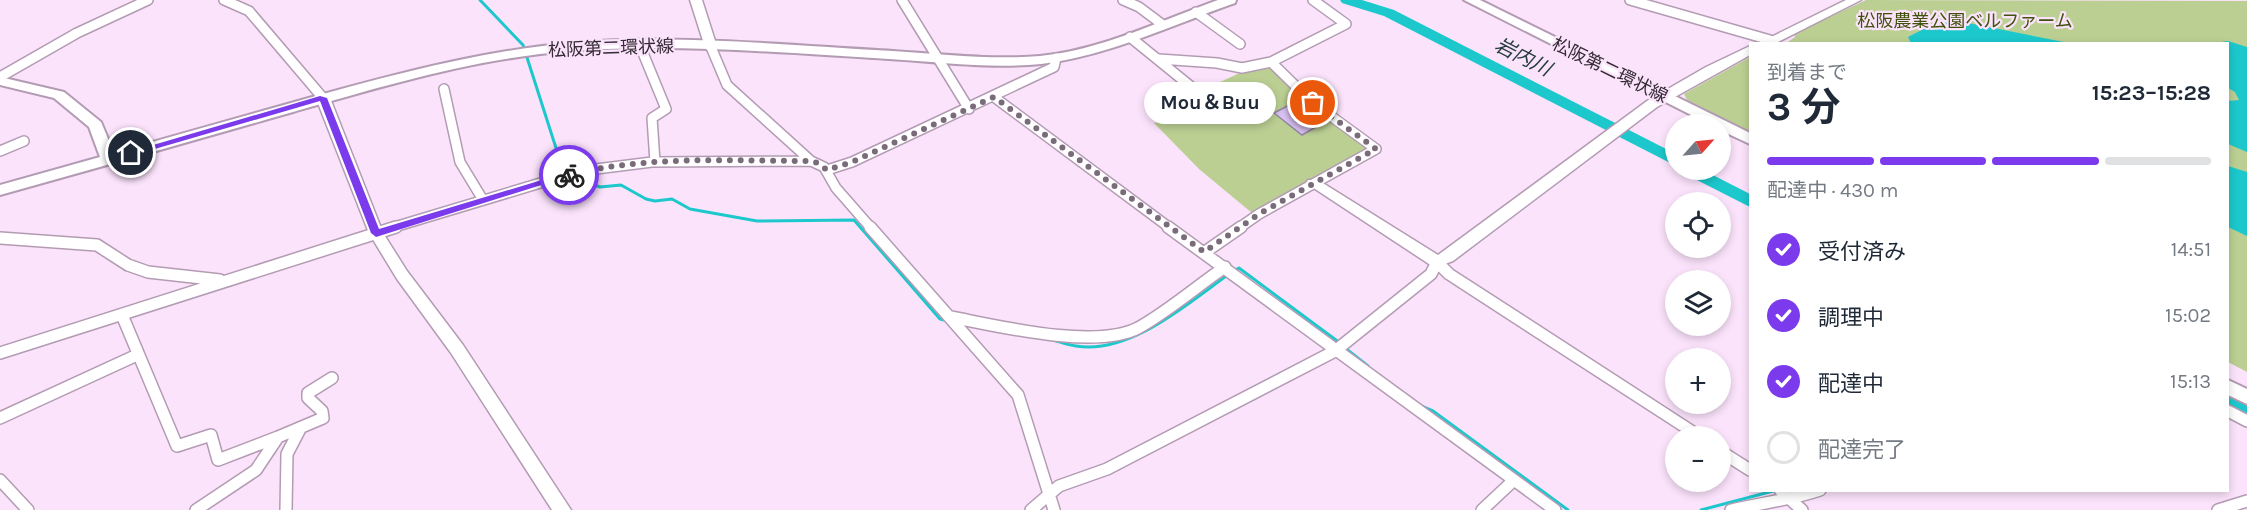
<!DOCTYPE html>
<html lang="ja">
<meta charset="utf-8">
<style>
body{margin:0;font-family:Karla,"Noto Sans JP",sans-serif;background:#f2f2f3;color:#1f2937;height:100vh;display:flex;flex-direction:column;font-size:22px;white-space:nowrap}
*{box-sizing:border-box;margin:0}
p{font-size:20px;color:#747a83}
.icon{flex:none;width:33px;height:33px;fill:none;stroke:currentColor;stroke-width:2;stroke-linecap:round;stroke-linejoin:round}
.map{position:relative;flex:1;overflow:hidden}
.side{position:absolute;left:1749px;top:42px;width:480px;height:450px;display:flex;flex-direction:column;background:#fff;border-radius:0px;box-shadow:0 3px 9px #0003}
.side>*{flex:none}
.needle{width:39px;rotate:63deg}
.buttons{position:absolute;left:1665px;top:114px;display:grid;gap:12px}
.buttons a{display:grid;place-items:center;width:66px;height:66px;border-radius:50%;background:#fff;box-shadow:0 3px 9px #0003;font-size:30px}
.pin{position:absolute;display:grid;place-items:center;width:51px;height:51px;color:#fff;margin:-26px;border:3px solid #fff;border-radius:50%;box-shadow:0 2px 6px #0007}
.courier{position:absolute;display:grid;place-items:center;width:60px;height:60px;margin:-30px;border:4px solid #7c3aed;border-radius:50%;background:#fff;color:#222;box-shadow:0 2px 8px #0007}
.bubble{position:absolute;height:42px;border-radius:21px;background:#fff;box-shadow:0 3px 9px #0003;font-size:20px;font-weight:700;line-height:42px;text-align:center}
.head em{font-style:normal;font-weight:700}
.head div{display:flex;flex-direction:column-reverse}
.head{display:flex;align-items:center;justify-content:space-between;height:102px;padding:0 18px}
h1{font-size:39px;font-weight:700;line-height:45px}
.bar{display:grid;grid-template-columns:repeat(4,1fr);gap:9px 6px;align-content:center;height:72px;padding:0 18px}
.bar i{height:8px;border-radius:4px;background:#e0e1e3}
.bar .active{background:#7c3aed}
.bar p{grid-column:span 4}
ol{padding:0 18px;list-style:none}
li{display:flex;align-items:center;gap:18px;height:66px}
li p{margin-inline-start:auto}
li .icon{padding:6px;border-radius:50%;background:#7c3aed;color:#fff;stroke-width:4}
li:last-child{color:#747a83}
li i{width:33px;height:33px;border:3px solid #e0e1e3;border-radius:50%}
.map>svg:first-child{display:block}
.green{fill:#bbcf93}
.water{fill:#1cc8cc}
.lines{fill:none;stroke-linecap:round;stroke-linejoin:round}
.stream{stroke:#1cc8cc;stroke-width:3}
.river{fill:#1cc8cc;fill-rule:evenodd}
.building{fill:#dbc2f5;stroke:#9387a1;stroke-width:1.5}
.street-far1-casing{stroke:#b39cb3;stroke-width:12}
.street-casing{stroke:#b39cb3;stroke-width:14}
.secondary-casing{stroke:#b39cb3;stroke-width:3}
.primary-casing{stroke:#b39cb3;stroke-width:4}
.street-far1{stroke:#fff;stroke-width:9}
.street{stroke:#fff;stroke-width:11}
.secondary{fill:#fff;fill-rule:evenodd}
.primary{fill:#fff;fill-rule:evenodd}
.route{fill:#7c3aed}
.done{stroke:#7a6b7a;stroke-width:6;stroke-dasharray:0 10.8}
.labels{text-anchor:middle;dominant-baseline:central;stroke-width:4.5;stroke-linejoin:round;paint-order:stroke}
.park-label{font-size:18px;fill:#41520c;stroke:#fbe3fc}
.street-label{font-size:18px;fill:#342b34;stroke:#fbe3fc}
.water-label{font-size:20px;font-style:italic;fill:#233d3d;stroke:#fbe3fc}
</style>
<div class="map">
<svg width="2247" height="510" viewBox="0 0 2247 510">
<rect width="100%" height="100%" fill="#fbe3fc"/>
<!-- green -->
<path class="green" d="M1866 0 2247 1V372L2228 362V44H1777L1788 42 1795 37 1794 34Z
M1750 57V132L1687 100 1684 94Z
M1266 64 1273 67 1369 148 1252 213 1199 169 1154 123 1214 102 1203 90 1248 69Z"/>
<!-- water -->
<path class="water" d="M1948 19 2069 43H1911L1908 37 1933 24 1935 20Z
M2228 41 2247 47V152L2228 144V101L2239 100 2235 92 2228 88V44L2214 43Z
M2228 166 2247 172V236L2228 227Z"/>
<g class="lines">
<!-- stream -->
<path class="stream" d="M480 0 523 45 564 173
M575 178 600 187 621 185 646 199 655 201 672 199 690 209 757 221 854 220 940 319 949 321
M1235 270 1239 268 1340 343
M1053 340C1060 342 1068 345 1076 346 1130 355 1188 303 1229 274
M1345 348 1368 366
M1421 406 1433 411 1568 510
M1701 510 1777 490"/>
<!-- river -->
<path class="river" d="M1340 0H1362L1394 10 1676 154V166L1384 16 1342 3Z
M1683 170H1703L1750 194V207L1685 174Z
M2228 394 2247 403V420L2228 411Z"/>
</g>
<!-- building -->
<path class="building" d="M1299 100 1325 122 1302 135 1274 113Z"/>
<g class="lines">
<!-- street-far1 casing -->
<g class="street-far1-casing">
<path id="street-far1" d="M224 0 249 11 323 98
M902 0 969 109
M1123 0 1139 7 1163 25
M1630 0 1770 40
M1196 12 1240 44
M1130 37 1210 102
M647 44 643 53 666 109 652 118 655 162
M711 47 727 85 811 161
M1159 59 1217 63 1242 68 1271 62
M0 77 77 33 148 0
M444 89 460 162 483 200
M994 97 1170 228
M0 151 24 141
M827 170 852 162 1054 67 1056 58
M391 228 547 181 596 169 652 162 811 161 824 167 836 188 871 228
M1239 228 1259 214 1376 149 1313 103 1271 62 1346 24 1313 0"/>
</g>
<!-- street casing -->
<g class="street-casing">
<path id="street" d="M870 227 1018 395 1054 510
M1168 227 1555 510
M0 238 97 245 128 265 148 272 220 280
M1205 252 1241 227
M122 315 177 446 211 435 218 460 278 437
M951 317C998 326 1095 350 1138 328 1167 312 1197 286 1225 267
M0 353 396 227
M2228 411 2247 421
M0 418 137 355
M1720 451 1750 470
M0 480 28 510
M1780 490 1802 510
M196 510 256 470 278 437 323 418 322 411 308 398V393L332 378
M286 510 287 454 300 429
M1031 510 1059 486 1107 469 1335 351 1431 274 1437 262 1449 274 1699 436
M1482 510 1514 480
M1731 510C1761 503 1791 500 1820 490
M2218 510 2247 501"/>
</g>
<!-- secondary casing -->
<g class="secondary-casing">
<path id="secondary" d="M690 0H702L717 47 715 50H707L705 47Z
M1846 0H1861L1774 44H1757Z
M1750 46V55L1657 107 1453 261 1437 267 1432 266 1306 183 1308 180H1318L1438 255 1647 101 1706 67Z
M323 94 330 98 383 233 407 271 463 345 571 510H552L451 353 397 279 369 233 316 98Z"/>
</g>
<!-- primary casing -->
<g class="primary-casing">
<path id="primary" d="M1218 0H1236L1235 3C1172 25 1108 56 1041 64 991 69 939 62 889 59 784 53 677 43 572 51 476 58 384 86 293 112 195 140 98 168 0 195V185L100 157 89 127 54 98 0 85V77L64 92 101 122 114 153C177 135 241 117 305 99 392 75 480 51 570 43 677 34 786 45 893 51 941 54 991 60 1040 56 1101 50 1160 21 1218 0Z
M1464 0H1480L1750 133V144L1720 130V124H1709Z
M2228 380 2247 389V404L2228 395Z"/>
</g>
<!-- street-far1 -->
<use href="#street-far1" class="street-far1"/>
<!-- street -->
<use href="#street" class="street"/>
<!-- secondary -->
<use href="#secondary" class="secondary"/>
<!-- primary -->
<use href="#primary" class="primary"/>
</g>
<!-- route -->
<path class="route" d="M320 96 327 98 379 229 565 173 573 175 376 237 371 233 320 101 134 155 126 153Z"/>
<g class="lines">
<!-- done -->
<path class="done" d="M569 175C648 155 730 161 811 161L818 163 827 170 852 162 994 97 1204 252 1259 214 1376 149 1313 103"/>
</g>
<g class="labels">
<!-- park labels -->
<g class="park-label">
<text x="1965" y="21">松阪農業公園ベルファーム</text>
</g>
<!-- street labels -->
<g class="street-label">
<text transform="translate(611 48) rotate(-2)">松阪第二環状線</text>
<text transform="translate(1610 70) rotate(26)">松阪第二環状線</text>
</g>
<!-- water labels -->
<g class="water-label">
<text transform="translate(1523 57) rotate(27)">岩内川</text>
</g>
</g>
</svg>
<div class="buttons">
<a><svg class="needle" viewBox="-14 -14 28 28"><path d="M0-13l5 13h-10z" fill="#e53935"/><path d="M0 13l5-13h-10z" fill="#747a83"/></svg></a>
<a><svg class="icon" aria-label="locate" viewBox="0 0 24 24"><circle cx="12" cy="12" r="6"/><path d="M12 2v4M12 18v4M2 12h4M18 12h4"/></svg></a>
<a><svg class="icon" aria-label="layers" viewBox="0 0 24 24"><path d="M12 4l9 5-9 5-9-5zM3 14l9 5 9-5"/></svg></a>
<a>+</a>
<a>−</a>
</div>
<div class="pin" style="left:1313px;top:103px;background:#ea580c"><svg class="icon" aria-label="bag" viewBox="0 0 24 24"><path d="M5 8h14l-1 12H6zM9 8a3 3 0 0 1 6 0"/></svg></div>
<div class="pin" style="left:131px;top:153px;background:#1f2937"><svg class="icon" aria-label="home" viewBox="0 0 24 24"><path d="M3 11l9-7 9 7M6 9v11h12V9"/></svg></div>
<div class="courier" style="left:569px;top:175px"><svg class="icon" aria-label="bike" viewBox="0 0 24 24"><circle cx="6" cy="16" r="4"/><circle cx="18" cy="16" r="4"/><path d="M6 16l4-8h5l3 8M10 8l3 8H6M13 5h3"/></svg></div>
<div class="bubble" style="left:1144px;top:82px;width:132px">Mou＆Buu</div>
<section class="side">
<div class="head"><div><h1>3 分</h1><p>到着まで</p></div><em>15:23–15:28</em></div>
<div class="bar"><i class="active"></i><i class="active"></i><i class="active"></i><i></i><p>配達中 · 430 m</p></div>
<ol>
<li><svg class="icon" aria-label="check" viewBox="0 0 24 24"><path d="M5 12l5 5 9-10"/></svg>受付済み<p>14:51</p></li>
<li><svg class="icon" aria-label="check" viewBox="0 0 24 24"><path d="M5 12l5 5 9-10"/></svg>調理中<p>15:02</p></li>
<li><svg class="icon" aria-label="check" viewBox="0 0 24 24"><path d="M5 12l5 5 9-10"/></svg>配達中<p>15:13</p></li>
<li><i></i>配達完了</li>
</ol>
</section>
</div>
